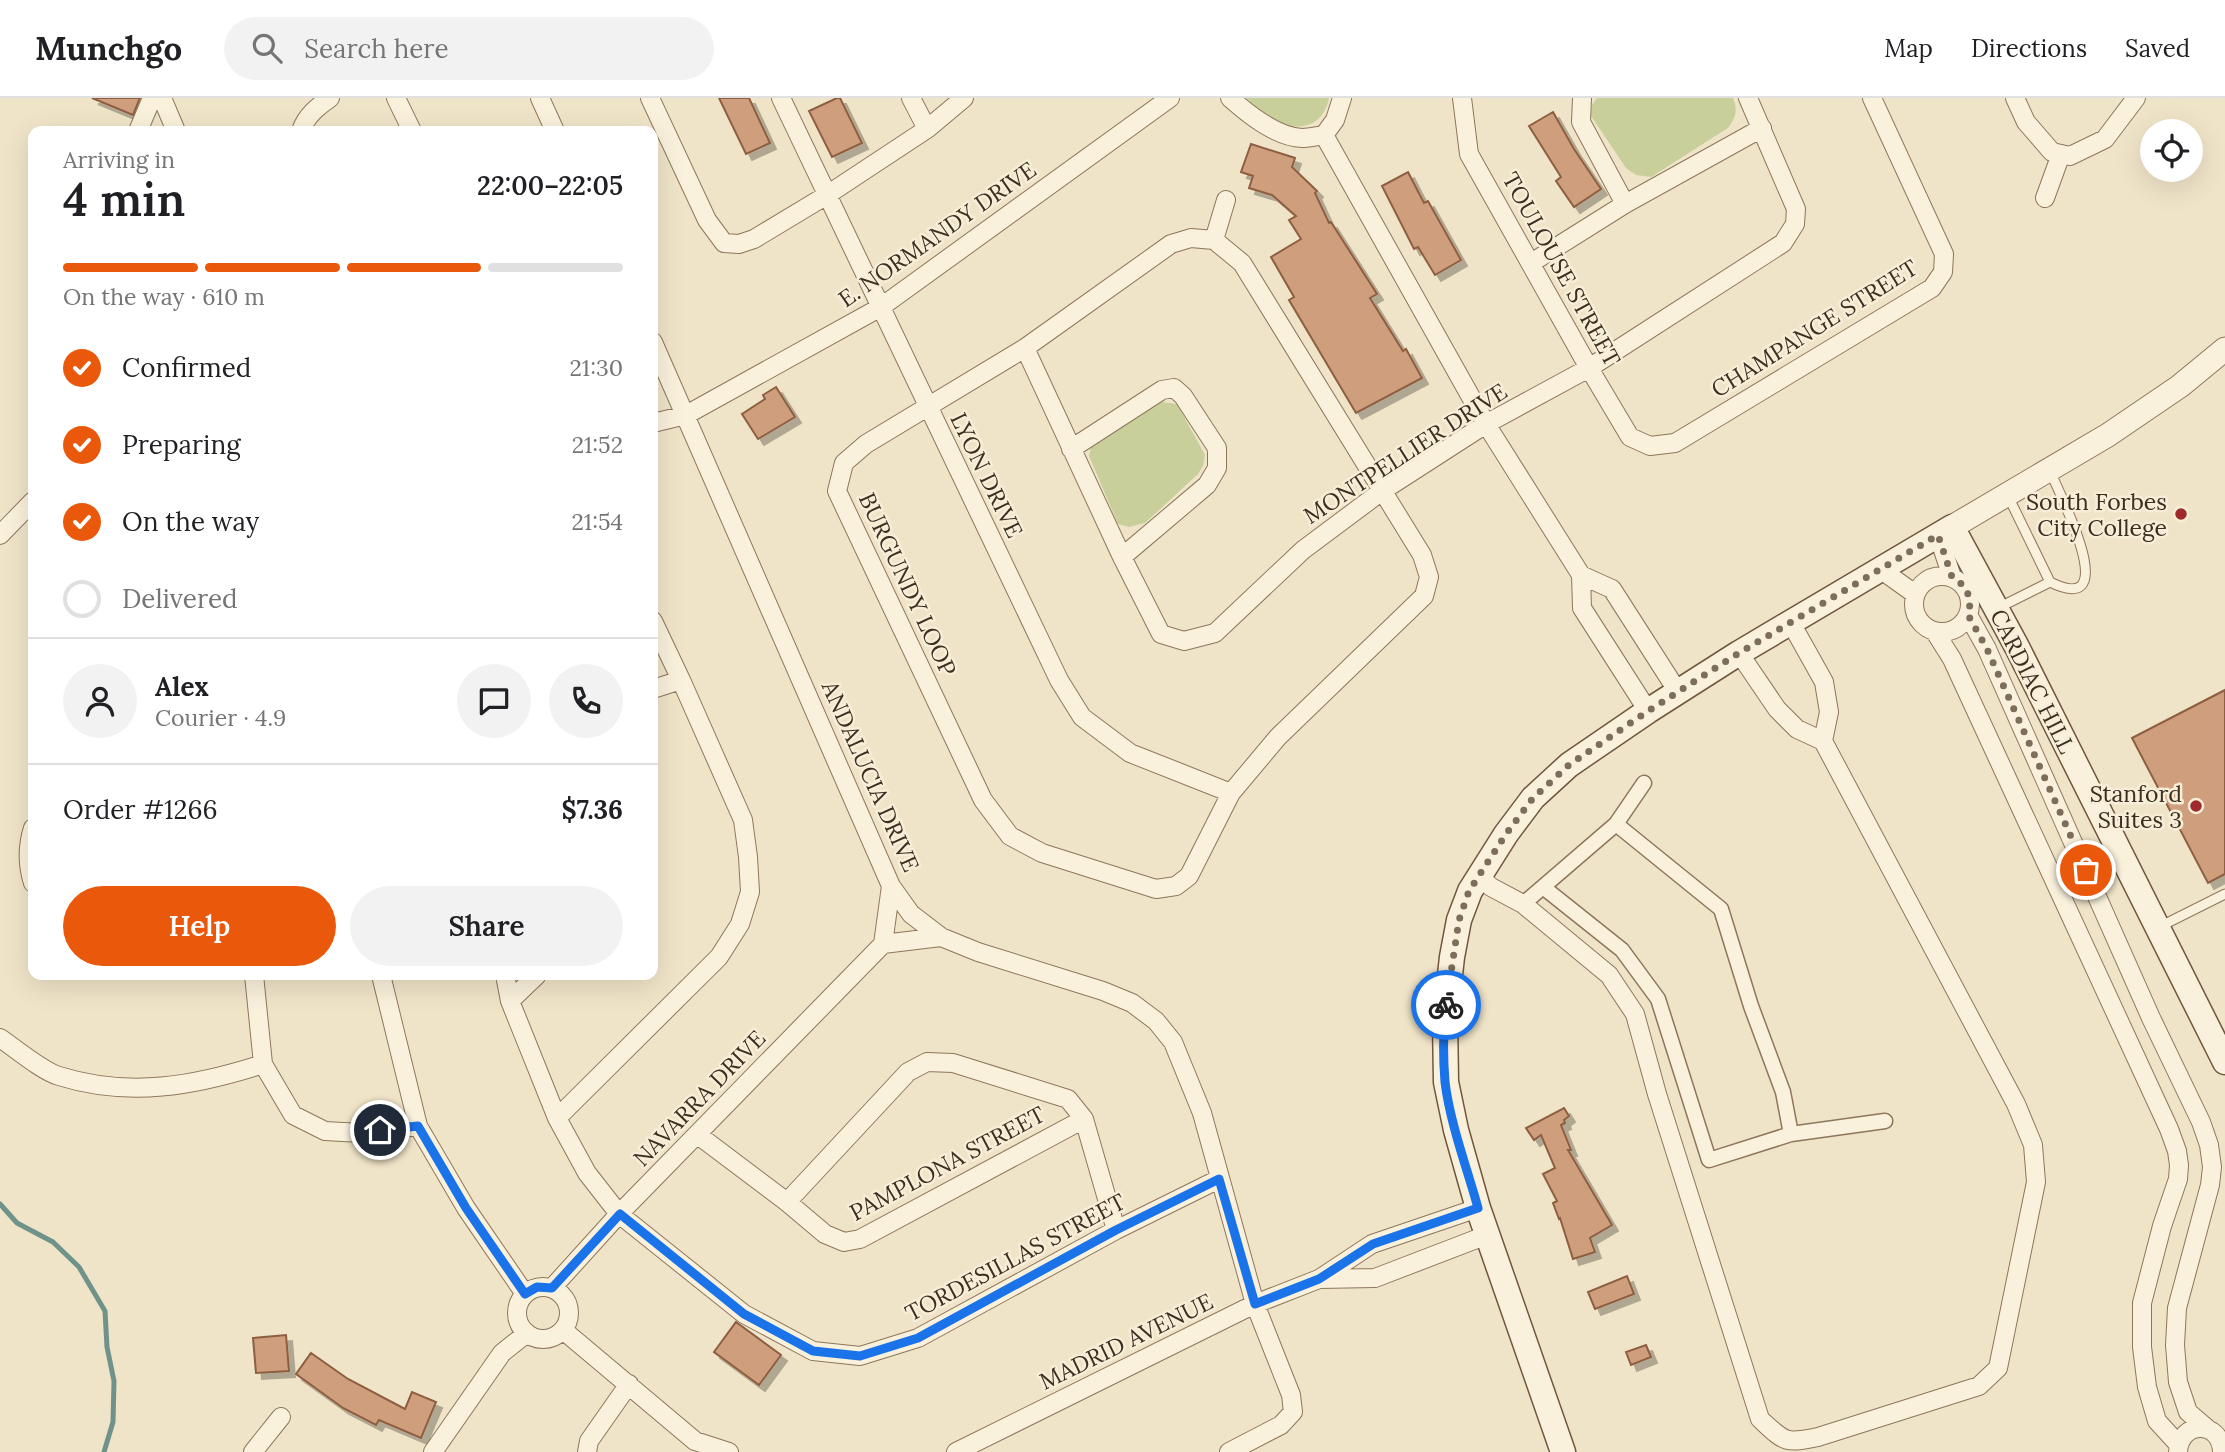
<!DOCTYPE html>
<meta charset="utf-8">
<style>
body{margin:0;font-family:Lora,serif;background:#f2f2f2;color:#202124;height:100vh;display:flex;flex-direction:column;font-size:26px;white-space:nowrap}
*{box-sizing:border-box;margin:0}
p{font-size:23px;color:#757577}
.icon{flex:none;width:38px;height:38px;fill:none;stroke:currentColor;stroke-width:2;stroke-linecap:round;stroke-linejoin:round}
.map{position:relative;flex:1;overflow:hidden}
.drawer{position:absolute;left:28px;top:28px;width:630px;height:854px;display:flex;flex-direction:column;background:#fff;border-radius:14px;box-shadow:0 7px 28px #0002}
.drawer>*{flex:none}
.buttons{position:absolute;left:2140px;top:21px;display:grid;gap:14px}
.buttons a{display:grid;place-items:center;width:63px;height:63px;border-radius:50%;background:#fff;box-shadow:0 7px 28px #0002;font-size:35px}
.pin{position:absolute;display:grid;place-items:center;width:60px;height:60px;color:#fff;margin:-30px;border:4px solid #fff;border-radius:50%;box-shadow:0 2px 7px #0007}
.courier{position:absolute;display:grid;place-items:center;width:70px;height:70px;margin:-35px;border:5px solid #1a73e8;border-radius:50%;background:#fff;color:#222;box-shadow:0 2px 9px #0007}
.summary em{font-style:normal;font-weight:600}
.summary div{display:flex;flex-direction:column-reverse}
.summary{display:flex;align-items:center;justify-content:space-between;height:119px;padding:0 35px}
h1{font-size:46px;font-weight:600;line-height:52px}
.bar{display:grid;grid-template-columns:repeat(4,1fr);gap:10px 7px;align-content:center;height:84px;padding:0 35px}
.bar i{height:9px;border-radius:5px;background:#e0e0e0}
.bar .current{background:#ea580c}
.bar p{grid-column:span 4}
.line{display:flex;align-items:center;gap:18px;padding:0 35px;border-top:2px solid #e0e0e0}
.line div{flex:1}
.round{display:grid;place-items:center;flex:none;width:74px;height:74px;border-radius:37px;background:#f2f2f2}
ol{padding:0 35px;list-style:none}
li{display:flex;align-items:center;gap:21px;height:77px}
li p{margin-inline-start:auto}
li .icon{padding:7px;border-radius:50%;background:#ea580c;color:#fff;stroke-width:4}
li:last-child{color:#757577}
li i{width:38px;height:38px;border:4px solid #e0e0e0;border-radius:50%}
.action{display:flex;gap:14px;margin-top:auto;padding:14px 35px}
.action a{flex:1;height:80px;border-radius:42px;background:#ea580c;color:#fff;font-size:28px;font-weight:600;line-height:80px;text-align:center}
.action a+a{background:#f2f2f2;color:#202124}
header{display:flex;align-items:center;gap:42px;box-sizing:border-box;height:98px;padding:0 35px;background:#fff;border-bottom:2px solid #e0e0e0}
header strong{font-size:33px}
nav{display:flex;gap:38px;margin-inline-start:auto;font-size:24px}
.search{width:490px;height:63px;background:#f2f2f2;display:flex;align-items:center;gap:18px;box-sizing:border-box;padding:0 24px;border-radius:38px;color:#757577;font-size:26px}
.map>svg:first-child{display:block}
.green{fill:#c9cf9b}
.lines{fill:none;stroke-linecap:round;stroke-linejoin:round}
.stream{stroke:#6f938a;stroke-width:5}
.building{fill:#cf9f7d;stroke:#8d5f41;stroke-width:2;filter:url(#shadow)}
.service-casing{stroke:#8d765c;stroke-width:11}
.pedestrian-casing{stroke:#8d765c;stroke-width:17}
.minor-casing{stroke:#8d765c;stroke-width:20}
.tertiary-casing{stroke:#8d765c;stroke-width:25}
.secondary-casing{stroke:#6f573f;stroke-width:27}
.service{stroke:#faf1dc;stroke-width:9}
.pedestrian{stroke:#faf1dc;stroke-width:14}
.minor{stroke:#faf1dc;stroke-width:18}
.tertiary{stroke:#faf1dc;stroke-width:23}
.secondary{stroke:#faf1dc;stroke-width:24}
.done{stroke:#7c6e5b;stroke-width:7;stroke-dasharray:0 12.6}
.route{stroke:#1a73e8;stroke-width:9}
.poi-dot{fill:#9e2a2b;stroke:#f7eed8;stroke-width:2.5}
.labels{text-anchor:middle;dominant-baseline:central;stroke-width:5;stroke-linejoin:round;paint-order:stroke}
.street-label{font-size:23px;fill:#3d2e20;stroke:#f7eed8}
.poi-label{font-size:23px;fill:#3d2e20;stroke:#f7eed8;text-anchor:end}
</style>
<header>
<strong>Munchgo</strong>
<div class="search"><svg class="icon" aria-label="search" viewBox="0 0 24 24"><circle cx="10" cy="10" r="6"/><path d="M15 15l6 6"/></svg>Search here</div>
<nav><a>Map</a><a>Directions</a><a>Saved</a></nav>
</header>
<div class="map">
<svg width="2225" height="1354" viewBox="0 0 2225 1354">
<defs>
<filter id="shadow"><feDropShadow dx="6" dy="6" stdDeviation="0" flood-color="#0004"/></filter>
</defs>
<rect width="100%" height="100%" fill="#f0e4c8"/>
<!-- green -->
<path class="green" d="M1246 0H1329C1322 35 1288 35 1263 16 1257 12 1252 5 1246 0Z
M1597 0H1733C1738 12 1736 19 1728 30L1651 79 1636 77 1626 70 1591 18 1592 7Z
M1162 304 1177 306 1205 357 1203 368 1198 376 1145 425 1129 429 1118 426 1089 358 1091 349Z"/>
<g class="lines">
<!-- stream -->
<path class="stream" d="M0 1106 17 1125 53 1144 79 1169 105 1213 107 1249 114 1283 113 1324 104 1354"/>
</g>
<!-- building -->
<path class="building" d="M92 0H140L133 17Z
M719 0H749L770 45 746 56Z
M837 0H840L862 45 832 59 809 13Z
M1553 14 1574 51 1601 91 1574 109 1556 83 1561 79 1529 28Z
M1251 46 1295 60 1292 69 1317 93 1315 95 1329 125 1331 124 1377 196 1370 200 1403 253 1406 251 1422 280 1356 315 1289 202 1294 199 1271 159 1301 141 1289 122 1296 118 1272 97 1249 90 1253 78 1241 74Z
M1408 74 1424 105 1428 103 1461 162 1435 177 1418 149 1414 151 1382 88Z
M776 289 795 319 758 341 742 316 765 301 763 297Z
M2225 592V776L2208 785 2132 640Z
M1564 1010 1569 1018 1564 1022 1565 1025 1561 1027 1571 1052H1568L1612 1127 1590 1140 1595 1154 1573 1161 1560 1120 1559 1121 1553 1105 1557 1103 1543 1076 1555 1070 1541 1037 1534 1042 1526 1030Z
M1627 1178 1634 1196 1595 1211 1588 1194Z
M736 1224 781 1257 759 1287 714 1254Z
M286 1237 289 1273 256 1275 253 1240Z
M1646 1247 1651 1259 1631 1267 1626 1254Z
M311 1255 348 1281 405 1311 412 1294 436 1304 421 1340 379 1322 376 1327 343 1310 296 1276Z"/>
<g class="lines">
<!-- service casing -->
<g class="service-casing">
<path id="service" d="M2008 398 2050 484C2125 521 2059 395 2050 373
M1998 510 2050 484
M2159 829 2225 796"/>
</g>
<!-- pedestrian casing -->
<g class="pedestrian-casing">
<path id="pedestrian" d="M1616 726 1721 811 1751 908 1783 994 1791 1036
M1543 789 1622 852 1658 901 1709 1062 1791 1036 1885 1023
M1523 806 1616 726 1644 685"/>
</g>
<!-- minor casing -->
<g class="minor-casing">
<path id="minor" d="M162 0 176 33
M396 0 412 33
M540 0 555 33
M650 0 707 122 724 145 739 146 754 141 827 97 927 31 964 0
M781 0 1059 582 1082 619 1130 655 1231 695
M911 0 927 31
M1230 0C1248 16 1276 39 1302 40 1309 40 1317 38 1324 37L1335 22 1342 0
M1462 0 1469 56 1589 270 1630 339 1650 348 1675 345 1932 190 1943 174 1944 156 1872 0
M1582 0 1581 24 1625 106
M2015 0 2026 24 2052 54 2070 58 2105 41 2136 0
M138 33 152 0
M301 33C306 18 317 9 330 0
M1324 37 1486 326 1581 477 1582 510 1648 613
M2045 100 2061 56
M1191 140 1214 142 1242 165 1422 457 1429 479 1424 498 1278 639 1231 695 1189 778 1176 788 1156 791 1042 755 1010 738 983 702 837 393 844 365 866 346 1025 250 1171 146Z
M1214 142 1226 102
M1531 165 1625 106 1762 30
M653 244 891 788 911 816 941 839 978 854 1103 893 1132 905 1156 923 1173 944 1202 1015 1255 1206 1291 1297 1293 1314 1281 1327 1229 1354
M1025 250 1122 459 1161 536 1184 543 1215 535 1303 452 1382 393 1486 326 1589 270 1783 145 1795 126 1796 111 1748 0
M653 325 686 317 881 209 1170 0
M1071 351 1162 292 1174 290 1183 298 1217 350V370L1207 387 1122 459
M0 437 33 403
M1938 437 1952 479
M1880 471 1915 496
M1581 477 1612 491 1678 594
M1914 506a28 28 0 1 1 56 0a28 28 0 1 1-56 0Z
M1968 517 1987 551 2151 920 2201 1024 2209 1047 2212 1069 2210 1087 2177 1210 2175 1247 2178 1284 2188 1314 2209 1332
M1935 534 1952 561 2169 1031 2177 1053 2179 1067 2178 1081 2162 1128 2142 1205V1249L2147 1289 2157 1323 2178 1346
M1739 555 1777 611 1797 631 1823 643
M653 591 681 582
M33 730C27 749 27 766 33 785
M1479 778 1491 789 1523 806 1609 877 1635 916 1657 996 1760 1321C1785 1344 1784 1346 1818 1339L1979 1288 1998 1270 2036 1084 2033 1047 2016 1006 1823 643 1829 614 1824 584 1791 525
M883 846 941 839
M883 846 891 788
M254 877 263 966 293 1017 325 1033 361 1035 418 1028
M381 877 418 1028 466 1110 525 1196
M505 877 510 903 557 1020 587 1075 619 1116 744 1216 813 1253 860 1258 918 1240 1116 1132 1219 1081
M510 903 537 877
M0 940C15 950 42 973 59 978 129 1000 195 988 263 966
M557 1020 719 859 740 826 750 794 748 759 743 722 681 582 653 523
M698 1037 787 1104 825 1136 844 1144 860 1141 1084 1021
M787 1104 908 974 927 964 953 965 1068 1001 1084 1021 1116 1132
M1319 1181 1375 1180 1487 1137
M517 1215a26 26 0 1 1 52 0a26 26 0 1 1-52 0Z
M552 1190 619 1116 883 846
M563 1232 695 1343 729 1354
M253 1354 281 1319
M433 1354 502 1255 527 1235
M587 1354 589 1343 629 1286
M956 1354 1255 1206 1319 1181 1372 1146 1478 1110
M2178 1354C2180 1322 2221 1322 2222 1354"/>
</g>
<!-- tertiary casing -->
<g class="tertiary-casing">
<path id="tertiary" d="M1952 429 2108 337 2180 288 2225 251"/>
</g>
<!-- secondary casing -->
<g class="secondary-casing">
<path id="secondary" d="M1563 1354 1478 1110 1456 1032 1446 984 1445 922 1452 859 1459 822 1470 793 1506 736 1533 700 1569 667 1648 613 1739 555 1952 429 2017 549 2225 964"/>
</g>
<!-- service -->
<use href="#service" class="service"/>
<!-- pedestrian -->
<use href="#pedestrian" class="pedestrian"/>
<!-- minor -->
<use href="#minor" class="minor"/>
<!-- tertiary -->
<use href="#tertiary" class="tertiary"/>
<!-- secondary -->
<use href="#secondary" class="secondary"/>
</g>
<g class="lines">
<!-- done -->
<path class="done" d="M1446 907 1459 822 1469 793 1506 736 1533 700 1569 667 1648 613 1739 555 1938 437 1952 479C1967 487 1973 501 1968 517L1987 551 2086 772"/>
<!-- route -->
<path class="route" d="M380 1032 418 1028 466 1110 525 1196 537 1189 552 1190 620 1116 744 1216 813 1253 860 1258 918 1240 1116 1132 1219 1081 1255 1206 1319 1181 1373 1146 1478 1110C1467 1070 1450 1025 1445 984 1443 959 1443 932 1446 907"/>
</g>
<!-- markers -->
<g class="poi-dot">
<circle cx="2181" cy="416" r="7"/>
<circle cx="2196" cy="708" r="7"/>
</g>
<g class="labels">
<!-- street labels -->
<g class="street-label">
<text transform="translate(937 136) rotate(-35)">E. NORMANDY DRIVE</text>
<text transform="translate(1562 171) rotate(61)">TOULOUSE STREET</text>
<text transform="translate(1814 230) rotate(-32)">CHAMPANGE STREET</text>
<text transform="translate(1405 355) rotate(-33)">MONTPELLIER DRIVE</text>
<text transform="translate(987 377) rotate(64)">LYON DRIVE</text>
<text transform="translate(908 486) rotate(65)">BURGUNDY LOOP</text>
<text transform="translate(2033 583) rotate(63)">CARDIAC HILL</text>
<text transform="translate(871 678) rotate(66)">ANDALUCIA DRIVE</text>
<text transform="translate(699 1000) rotate(-46)">NAVARRA DRIVE</text>
<text transform="translate(947 1065) rotate(-28)">PAMPLONA STREET</text>
<text transform="translate(1015 1159) rotate(-28)">TORDESILLAS STREET</text>
<text transform="translate(1126 1243) rotate(-26)">MADRID AVENUE</text>
</g>
<!-- poi labels -->
<g class="poi-label">
<text x="2167" y="403">South Forbes<tspan x="2167" dy="26">City College</tspan></text>
<text x="2182" y="695">Stanford<tspan x="2182" dy="26">Suites 3</tspan></text>
</g>
</g>
</svg>
<div class="buttons">
<a><svg class="icon" aria-label="locate" viewBox="0 0 24 24"><circle cx="12" cy="12" r="6"/><path d="M12 2v4M12 18v4M2 12h4M18 12h4"/></svg></a>
</div>
<div class="pin" style="left:2086px;top:772px;background:#ea580c"><svg class="icon" aria-label="bag" viewBox="0 0 24 24"><path d="M5 8h14l-1 12H6zM9 8a3 3 0 0 1 6 0"/></svg></div>
<div class="pin" style="left:380px;top:1032px;background:#1f2937"><svg class="icon" aria-label="home" viewBox="0 0 24 24"><path d="M3 11l9-7 9 7M6 9v11h12V9"/></svg></div>
<div class="courier" style="left:1446px;top:907px"><svg class="icon" aria-label="bike" viewBox="0 0 24 24"><circle cx="6" cy="16" r="4"/><circle cx="18" cy="16" r="4"/><path d="M6 16l4-8h5l3 8M10 8l3 8H6M13 5h3"/></svg></div>
<section class="drawer">
<div class="summary"><div><h1>4 min</h1><p>Arriving in</p></div><em>22:00–22:05</em></div>
<div class="bar"><i class="current"></i><i class="current"></i><i class="current"></i><i></i><p>On the way · 610 m</p></div>
<ol>
<li><svg class="icon" aria-label="check" viewBox="0 0 24 24"><path d="M5 12l5 5 9-10"/></svg>Confirmed<p>21:30</p></li>
<li><svg class="icon" aria-label="check" viewBox="0 0 24 24"><path d="M5 12l5 5 9-10"/></svg>Preparing<p>21:52</p></li>
<li><svg class="icon" aria-label="check" viewBox="0 0 24 24"><path d="M5 12l5 5 9-10"/></svg>On the way<p>21:54</p></li>
<li><i></i>Delivered</li>
</ol>
<div class="line" style="height:126px"><a class="round"><svg class="icon" aria-label="person" viewBox="0 0 24 24"><circle cx="12" cy="8" r="4"/><path d="M4 21q1-7 8-7t8 7"/></svg></a><div><b>Alex</b><p>Courier · 4.9</p></div><a class="round"><svg class="icon" aria-label="chat" viewBox="0 0 24 24"><path d="M4 5h16v11H9l-5 4z"/></svg></a><a class="round"><svg class="icon" aria-label="phone" viewBox="0 0 24 24"><path d="M5 4h4l2 5-3 2q2 4 5 5l2-3 5 2v4C11 20 4 13 5 4z"/></svg></a></div>
<div class="line" style="height:91px"><div>Order #1266</div><b>$7.36</b></div>
<div class="action"><a>Help</a><a>Share</a></div>
</section>
</div>
